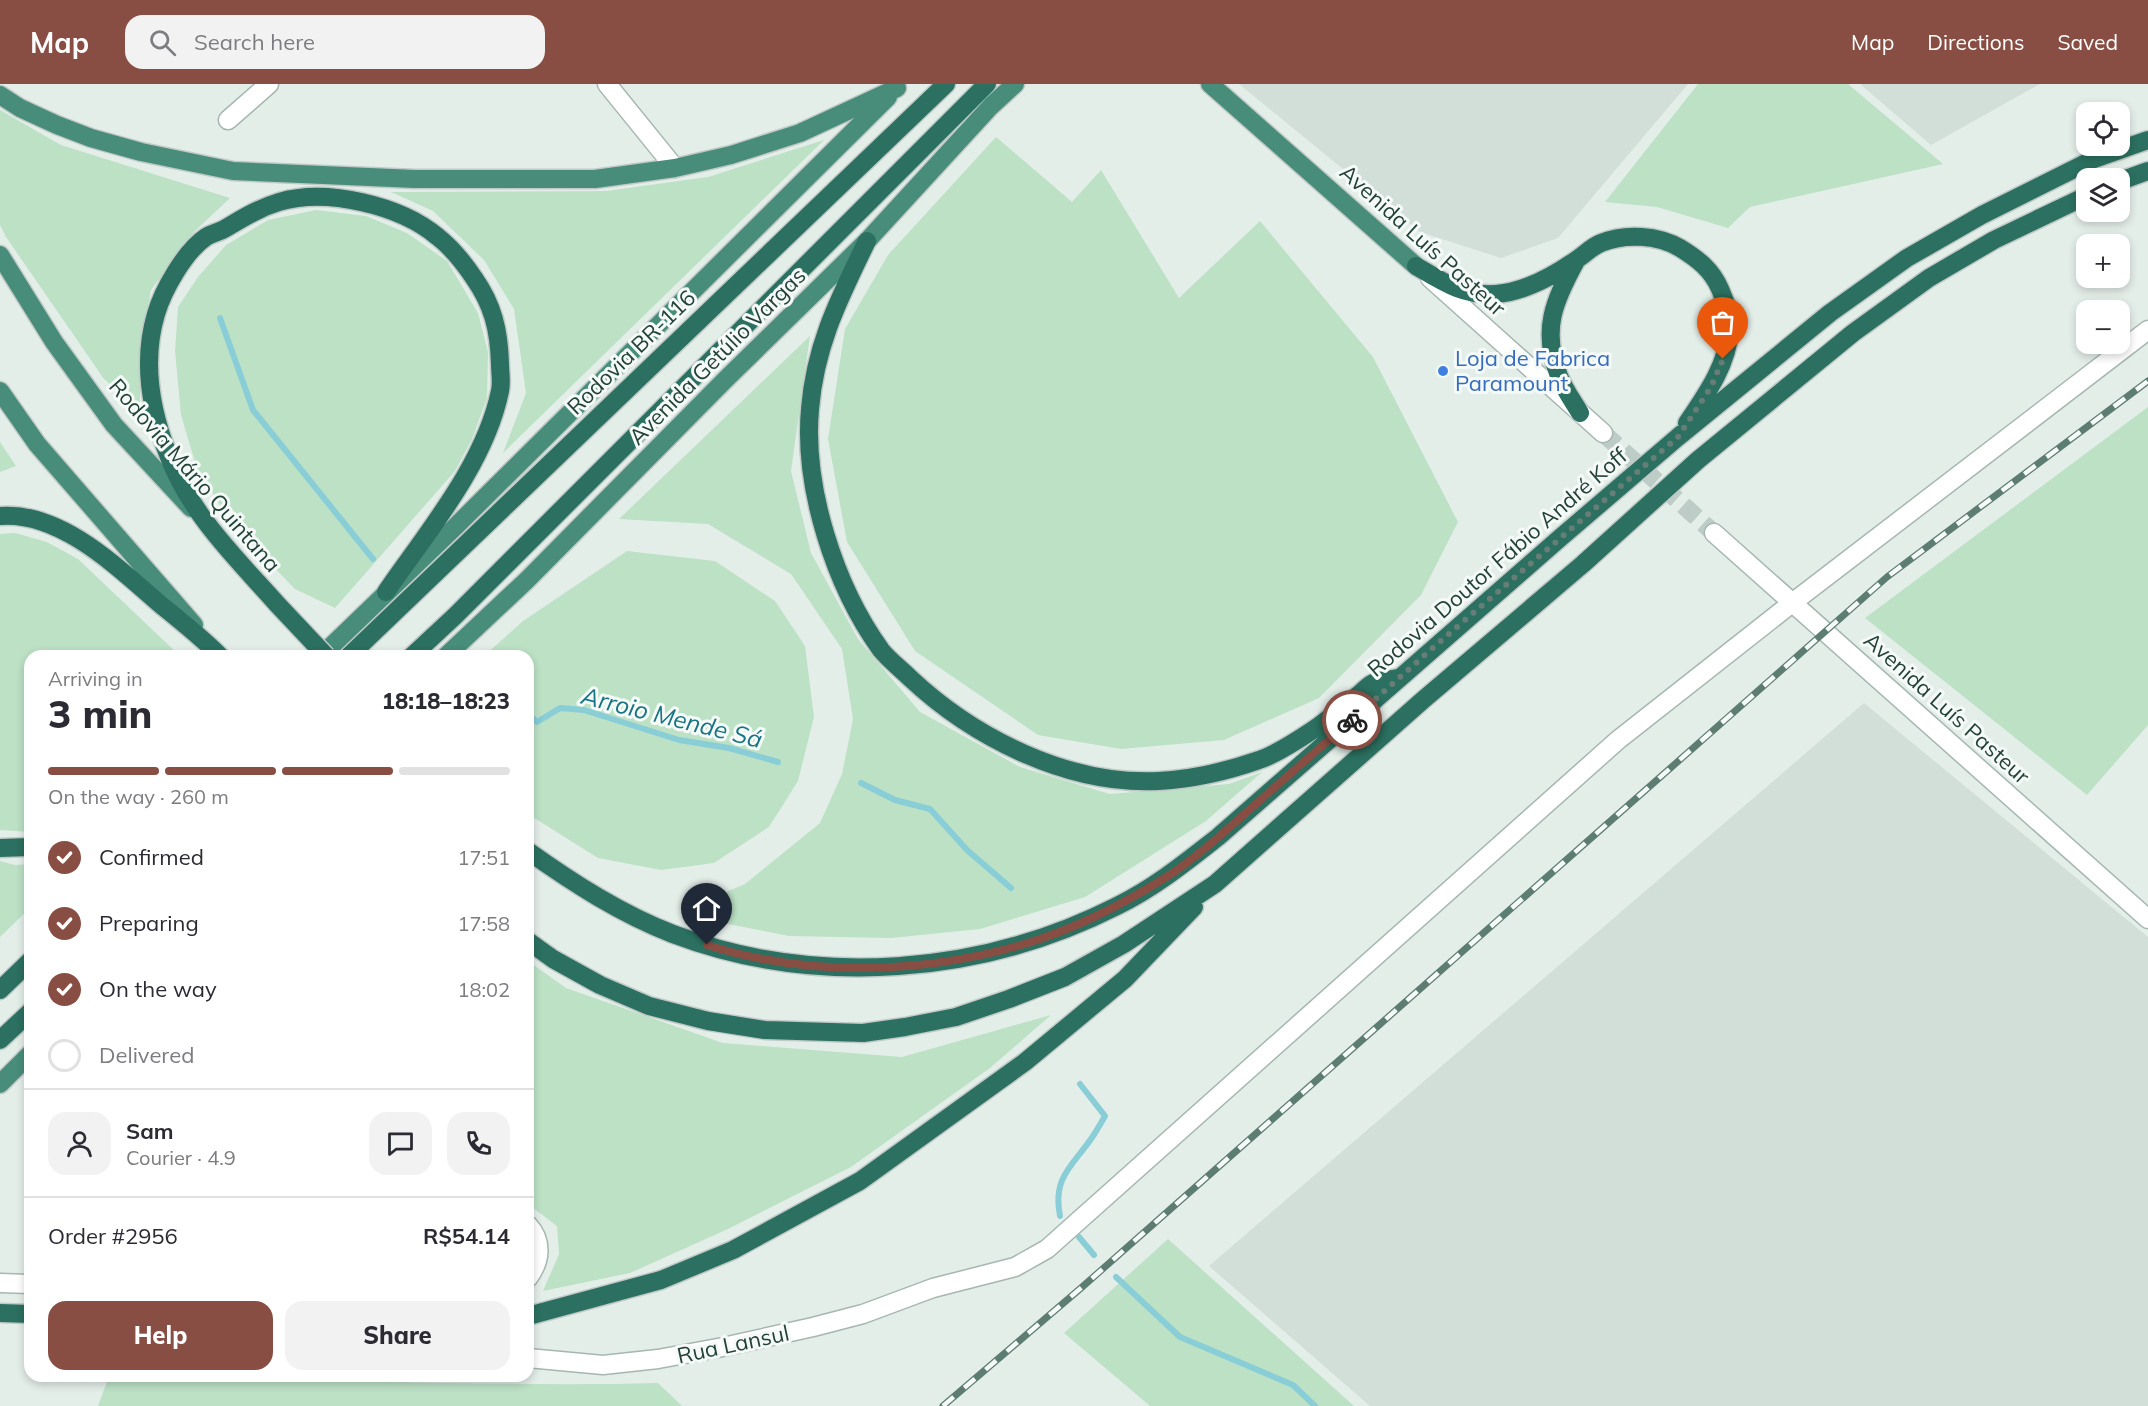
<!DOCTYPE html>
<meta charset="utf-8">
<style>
body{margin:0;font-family:Mulish,sans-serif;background:#f2f2f3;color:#2b2b33;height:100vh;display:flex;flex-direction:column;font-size:22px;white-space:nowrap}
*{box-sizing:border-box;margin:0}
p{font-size:20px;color:#7c7c81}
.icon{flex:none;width:33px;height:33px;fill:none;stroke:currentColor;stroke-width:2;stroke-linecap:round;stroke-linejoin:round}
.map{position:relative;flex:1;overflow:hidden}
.details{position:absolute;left:24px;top:566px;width:510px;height:732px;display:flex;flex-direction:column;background:#fff;border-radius:18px;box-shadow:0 3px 9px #0003}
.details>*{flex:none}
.controls{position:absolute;left:2076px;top:18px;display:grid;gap:12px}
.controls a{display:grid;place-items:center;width:54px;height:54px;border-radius:12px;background:#fff;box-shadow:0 3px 9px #0003;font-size:30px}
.pin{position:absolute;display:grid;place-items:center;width:51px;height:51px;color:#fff;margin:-62px -26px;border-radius:50% 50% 50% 0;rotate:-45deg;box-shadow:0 0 6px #0007}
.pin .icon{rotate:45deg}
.courier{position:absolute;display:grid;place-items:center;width:60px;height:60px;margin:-30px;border:4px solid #894e43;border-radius:50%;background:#fff;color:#222;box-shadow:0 2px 8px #0007}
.overview em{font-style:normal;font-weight:800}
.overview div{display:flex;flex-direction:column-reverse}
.overview{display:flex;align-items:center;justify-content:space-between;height:102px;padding:0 24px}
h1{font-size:39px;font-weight:800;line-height:45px}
.bar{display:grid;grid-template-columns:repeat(4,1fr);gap:9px 6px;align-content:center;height:72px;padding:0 24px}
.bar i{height:8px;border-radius:4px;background:#e1e1e2}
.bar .current{background:#894e43}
.bar p{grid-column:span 4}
.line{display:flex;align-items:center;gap:15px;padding:0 24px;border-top:2px solid #e1e1e2}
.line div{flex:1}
.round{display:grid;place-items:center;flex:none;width:63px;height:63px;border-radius:18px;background:#f2f2f3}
ol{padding:0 24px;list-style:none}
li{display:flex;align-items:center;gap:18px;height:66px}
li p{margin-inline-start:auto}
li .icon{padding:6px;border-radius:50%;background:#894e43;color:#fff;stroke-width:4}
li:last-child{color:#7c7c81}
li i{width:33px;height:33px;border:3px solid #e1e1e2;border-radius:50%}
.action{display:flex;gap:12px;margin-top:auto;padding:12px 24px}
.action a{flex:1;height:69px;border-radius:18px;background:#894e43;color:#fff;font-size:24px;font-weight:800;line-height:69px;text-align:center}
.action a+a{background:#f2f2f3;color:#2b2b33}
header{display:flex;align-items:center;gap:36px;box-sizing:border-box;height:84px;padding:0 30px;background:#894e43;color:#fff}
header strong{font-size:28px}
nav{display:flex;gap:33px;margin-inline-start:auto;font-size:21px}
.search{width:420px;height:54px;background:#f2f2f3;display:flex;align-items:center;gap:15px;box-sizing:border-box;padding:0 21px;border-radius:18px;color:#7c7c81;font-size:22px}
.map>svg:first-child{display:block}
.built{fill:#d2ded8}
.green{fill:#bce1c5}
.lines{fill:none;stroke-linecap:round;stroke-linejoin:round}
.stream{stroke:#89cdd7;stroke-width:6}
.minor-tunnel{stroke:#bdccc6;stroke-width:18;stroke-dasharray:18 9;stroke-linecap:butt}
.minor-casing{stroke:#a6b7b0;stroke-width:21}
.trunk-casing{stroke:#c1cac7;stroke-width:21}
.motorway-casing{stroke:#c1cac7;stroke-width:21}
.minor{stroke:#fff;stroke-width:18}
.trunk{stroke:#488c7a;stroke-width:18}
.motorway{stroke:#2b7060;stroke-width:18}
.rail-casing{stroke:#5d7d73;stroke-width:7}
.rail{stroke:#f5faf8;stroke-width:4.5;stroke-dasharray:14;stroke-linecap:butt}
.motorway-bridge-casing{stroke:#c1cac7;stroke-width:21;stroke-linecap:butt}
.motorway-bridge{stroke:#2b7060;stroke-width:18}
.done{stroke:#667e76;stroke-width:6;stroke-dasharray:0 10.8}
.route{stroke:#894e43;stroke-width:8}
.shop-dot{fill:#3f7fe0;stroke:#f5faf8;stroke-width:2}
.labels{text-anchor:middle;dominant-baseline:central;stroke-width:6;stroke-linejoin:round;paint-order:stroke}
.street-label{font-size:22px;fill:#224238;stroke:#f5faf8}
.shop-label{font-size:22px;fill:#366cbe;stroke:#f5faf8;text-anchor:start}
.water-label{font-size:24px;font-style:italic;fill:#177482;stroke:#f5faf8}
</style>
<header>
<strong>Map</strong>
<div class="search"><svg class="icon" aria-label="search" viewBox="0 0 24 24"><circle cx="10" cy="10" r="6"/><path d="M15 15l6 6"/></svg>Search here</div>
<nav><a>Map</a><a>Directions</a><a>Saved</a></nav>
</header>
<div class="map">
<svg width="2148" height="1322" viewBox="0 0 2148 1322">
<rect width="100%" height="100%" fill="#e4eee9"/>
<!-- built -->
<path class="built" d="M1239 0H1688L1558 154 1501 174 1420 148Z
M1860 0H2040L1931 61Z
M1864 619 2148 853V1322H1370L1209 1182Z"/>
<!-- green -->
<path class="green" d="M1698 0H1848L1943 80 1750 123 1728 144 1657 123 1605 118Z
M0 26 61 61 230 114 194 148 151 206 140 265V325L104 295 6 153 0 141Z
M996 53 1072 118 1101 86 1179 214 1260 137 1373 273 1458 438 1421 511 1319 614 1224 656 1121 665 1038 651 915 567 847 458 828 355 845 245 888 171Z
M824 56 503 369 526 309 514 225 484 176 433 127 391 108 606 107 708 93Z
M316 126 366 132 407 149 447 177 478 229 488 268 487 314 472 355 455 387 335 524 295 505 232 440 197 385 181 331 175 267 178 223 198 193 226 161 268 136Z
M810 252 791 387 811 469 858 555 920 628 1020 683 1110 710 1229 700 1262 688 1206 737 1085 813 980 845 891 854 789 852 718 838 683 826 745 800 820 739 842 690 853 635 842 565 791 490 708 440 619 435Z
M2148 323V641L2087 711 1865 534Z
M0 358 16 382 0 388Z
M15 449 47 458 78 475 179 571 30 572V748L0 746V450Z
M627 467 715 477 775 517 805 562 814 633 798 697 769 743 714 779 661 786 598 774 528 730V572L485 571 523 537Z
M0 777 15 781 30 780V824L0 853Z
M528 877 566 904 723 959 902 973 1051 931 990 984 851 1083 728 1145 630 1189 543 1207 559 1170 557 1142 528 1120Z
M1168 1155 1354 1322H1150L1064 1249Z
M109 1292H287C339 1298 393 1298 447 1299 517 1300 587 1301 658 1299L682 1322H98Z"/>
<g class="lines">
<!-- stream -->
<path class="stream" d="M220 234 253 326 373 475
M528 630 537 638 560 624 584 626 679 656 729 664 778 678
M861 699 895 716 930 725 967 766 1011 804
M1060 1132C1052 1092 1074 1081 1093 1052 1097 1046 1101 1039 1105 1032L1080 1000
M1079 1153 1094 1171
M1116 1193 1180 1253 1293 1301 1315 1322"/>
<!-- minor-tunnel -->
<path class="minor-tunnel" d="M1603 349 1714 449"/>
<!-- minor casing -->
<g class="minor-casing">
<path id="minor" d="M607 0 675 84
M228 36 269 0
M1430 194 1603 349
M1714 449 2148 835
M528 1141C543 1157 541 1177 528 1194
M0 1199 30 1200
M528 1274 603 1281 658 1275 723 1263 813 1243 863 1230 933 1204 1015 1183 1047 1165 1618 656 1792 519 2148 246"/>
</g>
<!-- trunk casing -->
<g class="trunk-casing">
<path id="trunk" d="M1210 0 1416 182
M0 11 20 24 57 41 91 54 141 68 233 87 415 95H595L675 84 731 71 800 49 897 4
M0 171 54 258 114 341 191 424
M0 307 37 360 194 541
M321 572 457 441 888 13
M446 572 527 496 726 295 867 157 991 22 1015 0
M0 1000 30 970"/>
</g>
<!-- motorway casing -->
<g class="motorway-casing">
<path id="motorway" d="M2120 97 2148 87
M867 157C840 213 815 261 810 325 803 404 835 502 881 566 889 576 901 585 910 594 974 654 1069 702 1159 697 1192 695 1228 687 1259 676 1275 671 1298 656 1313 646 1328 636 1342 623 1357 612 1362 608 1367 602 1373 599 1381 596 1390 596 1398 594
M1576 177C1554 217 1541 246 1559 292 1564 305 1573 317 1580 329
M1416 182C1443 198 1463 212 1496 210 1525 208 1555 191 1579 174 1586 169 1593 162 1601 159 1625 149 1658 151 1680 164 1698 175 1712 186 1720 205 1725 217 1731 231 1730 245 1728 280 1706 311 1687 339
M0 432C61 427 118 484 161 521 181 537 202 554 220 572
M277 520C237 475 191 431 169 373 151 328 142 277 156 230 163 206 185 167 206 153 212 149 220 148 226 144 243 134 259 124 279 118 327 104 400 121 438 153 452 164 464 179 474 194 493 221 499 246 500 280 500 289 502 298 500 307 485 380 428 447 386 508
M349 572 946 0
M412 572 455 532 987 0
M0 764 30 763
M528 767C573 799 621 830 673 850 816 904 981 891 1117 822 1154 804 1186 778 1218 753L1560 454 1678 353 1830 229 1907 174 1982 131 2094 75 2148 56
M528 857 553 875 600 901 649 922 708 937 765 946 863 949 905 943 956 933 1009 915 1065 893 1124 860 1215 800 1423 616 1583 480 1698 376 1853 249 1929 194 1994 156 2086 112
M0 906 30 877
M0 956 30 928
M0 1229 30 1230
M528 1232 661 1196 733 1166 860 1097 1025 978 1125 895 1194 823"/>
</g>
<!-- minor -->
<use href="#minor" class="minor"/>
<!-- trunk -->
<use href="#trunk" class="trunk"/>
<!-- motorway -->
<use href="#motorway" class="motorway"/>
<!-- rail casing -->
<g class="rail-casing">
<path id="rail" d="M943 1322 1081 1204 1887 493 2148 297"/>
</g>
<!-- rail -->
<use href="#rail" class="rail"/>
<!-- motorway-bridge casing -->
<g class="motorway-bridge-casing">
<path id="motorway-bridge" d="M277 520 326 572"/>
</g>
<!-- motorway-bridge -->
<use href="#motorway-bridge" class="motorway-bridge"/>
</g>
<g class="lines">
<!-- done -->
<path class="done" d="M1352 636 1436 561 1678 353 1711 303 1723 275"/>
<!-- route -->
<path class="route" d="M707 861C807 893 921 890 1021 861 1073 846 1122 821 1168 792 1197 773 1223 749 1249 726 1283 696 1317 666 1352 636"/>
</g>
<!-- markers -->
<circle class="shop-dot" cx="1443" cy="287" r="6"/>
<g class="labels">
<!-- street labels -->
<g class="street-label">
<text transform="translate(1423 156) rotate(42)">Avenida Luís Pasteur</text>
<text transform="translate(631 268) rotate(-44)">Rodovia BR-116</text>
<text transform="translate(717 272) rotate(-45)">Avenida Getúlio Vargas</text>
<text transform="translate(195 391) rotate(49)">Rodovia Mário Quintana</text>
<text transform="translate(1497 478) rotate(-41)">Rodovia Doutor Fábio André Koff</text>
<text transform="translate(1947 624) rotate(42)">Avenida Luís Pasteur</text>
<text transform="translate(733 1260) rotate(-12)">Rua Lansul</text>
</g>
<!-- shop labels -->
<g class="shop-label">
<text x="1455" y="274">Loja de Fabrica<tspan x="1455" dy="25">Paramount</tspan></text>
</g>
<!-- water labels -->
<g class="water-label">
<text transform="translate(672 633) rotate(14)">Arroio Mende Sá</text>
</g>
</g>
</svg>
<div class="controls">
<a><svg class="icon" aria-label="locate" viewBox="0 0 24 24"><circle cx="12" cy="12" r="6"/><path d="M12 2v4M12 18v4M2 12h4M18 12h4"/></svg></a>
<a><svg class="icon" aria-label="layers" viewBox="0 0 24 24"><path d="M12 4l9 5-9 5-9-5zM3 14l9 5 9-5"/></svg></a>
<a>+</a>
<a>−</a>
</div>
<div class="pin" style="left:1723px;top:275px;background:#ea580c"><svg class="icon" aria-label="bag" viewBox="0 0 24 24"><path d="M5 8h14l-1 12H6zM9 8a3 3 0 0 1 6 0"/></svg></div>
<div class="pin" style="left:707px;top:861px;background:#1f2937"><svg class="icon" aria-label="home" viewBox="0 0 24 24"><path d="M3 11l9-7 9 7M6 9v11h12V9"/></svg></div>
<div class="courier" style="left:1352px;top:636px"><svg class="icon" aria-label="bike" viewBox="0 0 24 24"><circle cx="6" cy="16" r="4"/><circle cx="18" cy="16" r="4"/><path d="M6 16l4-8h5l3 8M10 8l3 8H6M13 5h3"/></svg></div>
<section class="details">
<div class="overview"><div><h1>3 min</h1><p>Arriving in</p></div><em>18:18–18:23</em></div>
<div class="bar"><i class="current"></i><i class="current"></i><i class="current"></i><i></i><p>On the way · 260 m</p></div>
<ol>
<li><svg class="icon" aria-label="check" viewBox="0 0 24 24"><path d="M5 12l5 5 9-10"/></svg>Confirmed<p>17:51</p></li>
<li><svg class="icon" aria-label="check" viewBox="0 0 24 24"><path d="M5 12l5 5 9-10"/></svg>Preparing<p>17:58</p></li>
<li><svg class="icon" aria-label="check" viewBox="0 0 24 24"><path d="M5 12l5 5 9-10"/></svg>On the way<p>18:02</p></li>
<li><i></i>Delivered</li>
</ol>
<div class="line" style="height:108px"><a class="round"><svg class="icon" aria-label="person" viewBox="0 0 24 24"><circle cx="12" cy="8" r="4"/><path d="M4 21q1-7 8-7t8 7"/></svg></a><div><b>Sam</b><p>Courier · 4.9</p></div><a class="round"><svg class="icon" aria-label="chat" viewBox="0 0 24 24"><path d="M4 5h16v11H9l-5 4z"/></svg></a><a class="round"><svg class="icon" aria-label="phone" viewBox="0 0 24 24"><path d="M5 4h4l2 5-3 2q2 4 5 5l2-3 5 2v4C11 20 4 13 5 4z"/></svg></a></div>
<div class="line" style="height:78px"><div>Order #2956</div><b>R$54.14</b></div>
<div class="action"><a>Help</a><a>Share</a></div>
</section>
</div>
